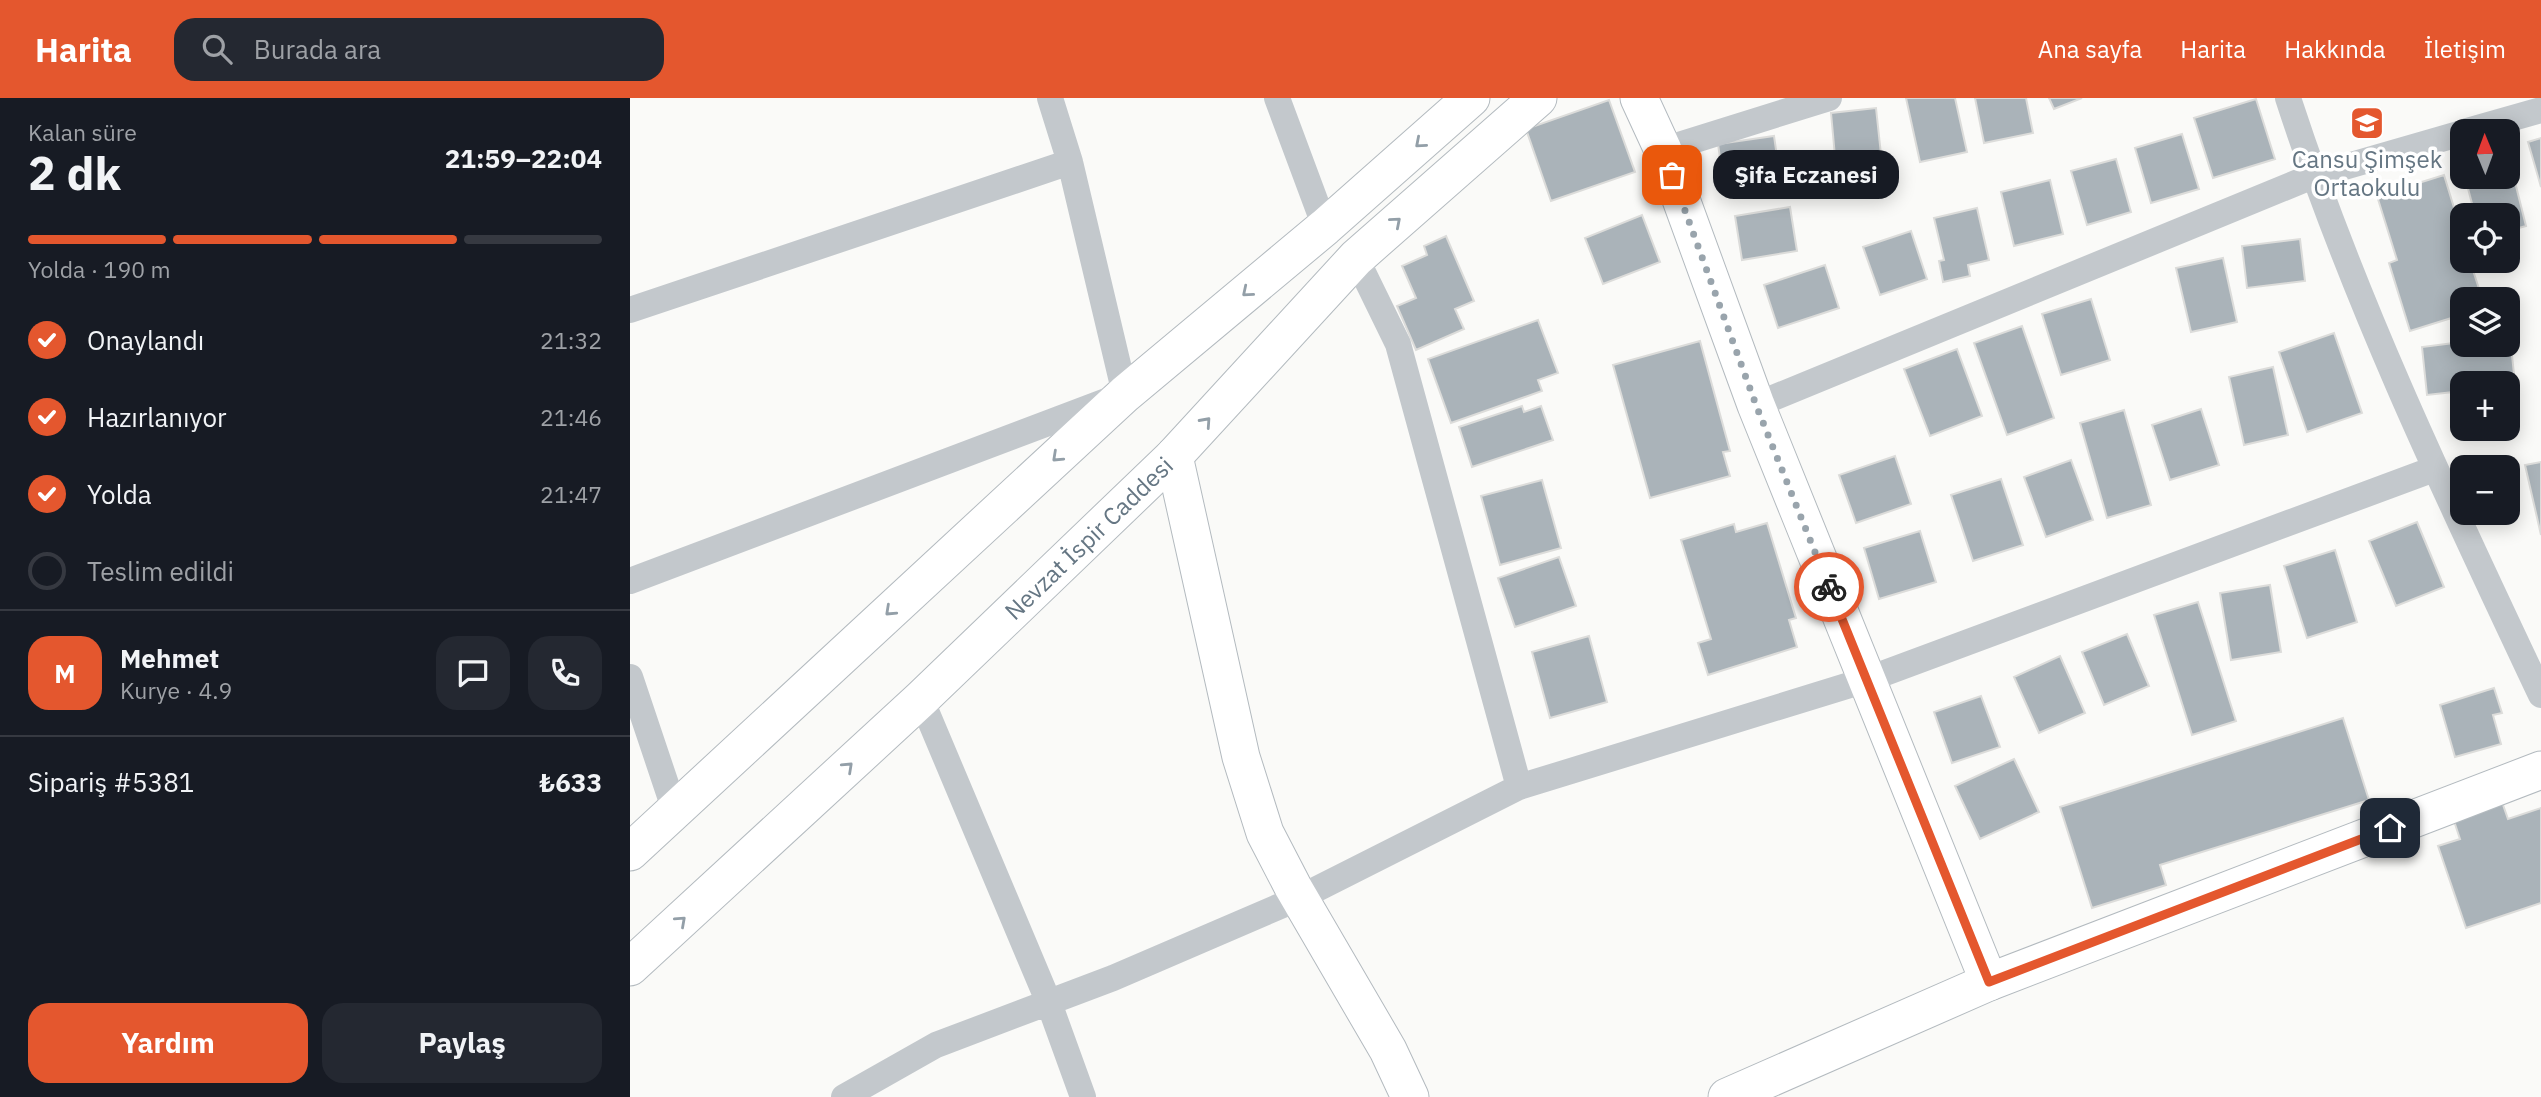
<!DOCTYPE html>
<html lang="tr">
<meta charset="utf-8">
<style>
body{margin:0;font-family:"IBM Plex Sans",sans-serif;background:#242831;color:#f1f3f6;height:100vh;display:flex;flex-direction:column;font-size:26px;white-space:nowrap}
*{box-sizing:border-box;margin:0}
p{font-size:23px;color:#9ea1a6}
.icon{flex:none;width:38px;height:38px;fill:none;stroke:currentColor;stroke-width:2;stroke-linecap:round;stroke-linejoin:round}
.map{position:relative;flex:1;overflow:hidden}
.drawer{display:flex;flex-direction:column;background:#171b24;width:630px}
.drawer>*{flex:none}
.needle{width:46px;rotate:359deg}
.tools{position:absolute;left:1820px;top:21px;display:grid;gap:14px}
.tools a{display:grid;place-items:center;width:70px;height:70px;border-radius:14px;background:#171b24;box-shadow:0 4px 18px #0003;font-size:35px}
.pin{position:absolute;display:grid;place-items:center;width:60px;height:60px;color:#fff;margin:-30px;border-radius:14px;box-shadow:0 4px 10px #0006}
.courier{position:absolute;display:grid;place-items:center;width:70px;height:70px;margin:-35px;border:5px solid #e4572e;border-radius:50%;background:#fff;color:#222;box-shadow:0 2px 9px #0007}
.bubble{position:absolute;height:49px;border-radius:21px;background:#171b24;box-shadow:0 4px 18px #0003;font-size:23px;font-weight:800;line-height:49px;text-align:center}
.overview em{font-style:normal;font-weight:800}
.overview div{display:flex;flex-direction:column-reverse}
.overview{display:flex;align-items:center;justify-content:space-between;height:119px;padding:0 28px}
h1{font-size:46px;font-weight:800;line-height:52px}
.bar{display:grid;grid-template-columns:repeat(4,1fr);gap:10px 7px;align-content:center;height:84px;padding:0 28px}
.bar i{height:9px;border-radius:5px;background:#363941}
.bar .on{background:#e4572e}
.bar p{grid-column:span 4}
.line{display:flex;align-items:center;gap:18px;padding:0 28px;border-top:2px solid #363941}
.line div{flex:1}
.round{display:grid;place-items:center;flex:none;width:74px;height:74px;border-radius:21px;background:#242831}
ol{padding:0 28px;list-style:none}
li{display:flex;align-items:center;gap:21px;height:77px}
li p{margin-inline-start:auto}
li .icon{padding:7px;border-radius:50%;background:#e4572e;color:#fff;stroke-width:4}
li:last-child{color:#9ea1a6}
li i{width:38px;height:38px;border:4px solid #363941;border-radius:50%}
.primary-button{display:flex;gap:14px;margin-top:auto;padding:14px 28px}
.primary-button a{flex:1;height:80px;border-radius:21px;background:#e4572e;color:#fff;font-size:28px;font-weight:800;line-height:80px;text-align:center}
.primary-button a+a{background:#242831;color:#f1f3f6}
header{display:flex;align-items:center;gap:42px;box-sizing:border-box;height:98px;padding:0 35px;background:#e4572e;color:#fff}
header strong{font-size:33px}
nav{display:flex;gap:38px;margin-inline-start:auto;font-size:24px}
.search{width:490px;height:63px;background:#242831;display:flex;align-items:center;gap:18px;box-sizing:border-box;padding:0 24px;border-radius:21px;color:#9ea1a6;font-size:26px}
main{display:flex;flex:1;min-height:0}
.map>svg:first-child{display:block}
.building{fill:#aab3b9;stroke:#dcdcda;stroke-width:2}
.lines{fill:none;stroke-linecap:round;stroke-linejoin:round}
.secondary-casing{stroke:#b3babf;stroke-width:39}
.street{stroke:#c3c8cc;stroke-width:26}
.secondary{stroke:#fff;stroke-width:37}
.oneway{stroke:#939fa8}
.done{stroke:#99a4ac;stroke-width:7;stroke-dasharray:0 12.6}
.route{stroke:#e4572e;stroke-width:9}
.labels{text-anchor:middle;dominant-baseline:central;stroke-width:7;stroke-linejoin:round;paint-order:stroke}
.poi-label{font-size:24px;fill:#657683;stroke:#fff}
.street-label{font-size:24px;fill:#657683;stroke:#fff}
</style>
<header>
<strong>Harita</strong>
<div class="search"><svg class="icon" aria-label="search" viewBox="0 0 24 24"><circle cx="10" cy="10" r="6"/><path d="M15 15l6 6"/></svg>Burada ara</div>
<nav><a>Ana sayfa</a><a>Harita</a><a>Hakkında</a><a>İletişim</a></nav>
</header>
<main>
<section class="drawer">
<div class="overview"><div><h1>2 dk</h1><p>Kalan süre</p></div><em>21:59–22:04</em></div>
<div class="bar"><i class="on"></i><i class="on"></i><i class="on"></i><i></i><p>Yolda · 190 m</p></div>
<ol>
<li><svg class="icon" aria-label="check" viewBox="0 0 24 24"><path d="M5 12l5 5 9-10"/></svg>Onaylandı<p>21:32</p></li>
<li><svg class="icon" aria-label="check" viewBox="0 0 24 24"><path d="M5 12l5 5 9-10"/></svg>Hazırlanıyor<p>21:46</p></li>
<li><svg class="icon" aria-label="check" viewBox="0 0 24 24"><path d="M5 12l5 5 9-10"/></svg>Yolda<p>21:47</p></li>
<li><i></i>Teslim edildi</li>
</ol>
<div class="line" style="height:126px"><b class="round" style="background:#e4572e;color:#fff">M</b><div><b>Mehmet</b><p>Kurye · 4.9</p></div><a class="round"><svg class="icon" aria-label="chat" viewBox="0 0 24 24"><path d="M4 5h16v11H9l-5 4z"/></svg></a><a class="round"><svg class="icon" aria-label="phone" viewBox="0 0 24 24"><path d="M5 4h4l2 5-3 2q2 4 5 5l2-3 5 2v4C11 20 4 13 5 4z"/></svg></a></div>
<div class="line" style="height:91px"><div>Sipariş #5381</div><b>₺633</b></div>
<div class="primary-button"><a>Yardım</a><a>Paylaş</a></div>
</section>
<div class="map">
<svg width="1911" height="999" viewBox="0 0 1911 999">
<rect width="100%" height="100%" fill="#fafaf8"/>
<!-- building -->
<path class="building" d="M1276 0H1325L1337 54 1290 64Z
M1345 0H1396L1403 35 1354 45Z
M1419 0H1452L1424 11Z
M1626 1 1645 61 1583 80 1564 20Z
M979 2 1005 74 921 103 896 31Z
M1246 10 1253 75 1207 80 1201 15Z
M1552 36 1569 91 1521 105 1505 50Z
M1144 38 1151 86 1095 94 1088 46Z
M1911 40V89L1898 44Z
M1486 61 1501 114 1457 127 1441 73Z
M1878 64H1880L1896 128 1878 133V117H1845L1835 79H1878Z
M1814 77 1832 136V163H1840L1851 197 1827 205 1831 217 1780 233 1759 165 1767 162 1747 98Z
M1420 82 1433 136 1384 148 1371 94Z
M1160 109 1167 153 1112 162 1105 118Z
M1347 110 1359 162 1338 167 1340 178 1313 184 1309 163 1314 162 1304 120Z
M1012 117 1030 164 973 186 955 140Z
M1281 133 1297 181 1250 197 1233 149Z
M816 138 844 203 825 211 834 231 786 252 767 208 786 200 772 168 797 157 794 148Z
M1670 141 1675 183 1617 190 1612 148Z
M1593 160 1607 224 1561 234 1546 170Z
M1195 167 1209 210 1148 230 1134 187Z
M1461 201 1480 262 1431 277 1412 216Z
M908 222 928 275 908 282 912 293 821 325 798 261Z
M1392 228 1424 320 1377 337 1344 245Z
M1704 235 1732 315 1677 334 1649 254Z
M1880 238 1885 286 1832 285V293L1797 297 1792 249 1832 244V247H1878V239Z
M1070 243 1100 353 1093 354 1100 378 1020 400 983 267Z
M1327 251 1352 318 1300 338 1274 271Z
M1643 269 1658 337 1614 347 1599 279Z
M892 308 894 314 911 308 923 342 842 369 829 329Z
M1571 311 1589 367 1540 382 1522 327Z
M1494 312 1521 407 1477 420 1450 325Z
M1265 358 1281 406 1226 425 1209 377Z
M1441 362 1463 422 1416 439 1394 379Z
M1911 364V437L1895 367Z
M1371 381 1393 447 1343 463 1321 397Z
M912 382 931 450 870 467 851 398Z
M1787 424 1814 489 1766 508 1739 443Z
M1137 425 1166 520 1159 522 1167 549 1078 577 1068 545 1081 541 1051 442 1104 426 1106 434Z
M1290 433 1306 484 1249 501 1234 450Z
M1705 452 1727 524 1677 540 1654 468Z
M929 459 946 508 885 529 868 480Z
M1640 487 1651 554 1601 562 1590 495Z
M1568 504 1606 623 1562 637 1524 517Z
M1497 536 1519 588 1474 607 1452 554Z
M959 538 977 604 920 620 902 554Z
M1430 558 1455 615 1409 635 1384 579Z
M1864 590 1872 615 1863 617 1871 646 1825 659 1810 607Z
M1351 598 1370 649 1322 665 1304 614Z
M1713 620 1739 702 1530 767 1536 787 1462 810 1430 709Z
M1384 661 1409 714 1350 741 1325 688Z
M1872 704 1878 721 1911 710V805L1836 830 1808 748 1830 741 1823 720Z"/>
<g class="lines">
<!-- secondary casing -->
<g class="secondary-casing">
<g id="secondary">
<path d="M1009 0 1033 52 1126 307 1359 884"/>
<path d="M544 358 611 659 635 735 663 789 758 952 780 999"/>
<path d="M0 754 495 296 695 129 841 0"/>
<path id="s1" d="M0 869 291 601 544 358 726 160 908 0"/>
<path d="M1097 999 1359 884 1911 672"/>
</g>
</g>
<!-- street -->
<path class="street" d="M647 0 695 129
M1658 0C1725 206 1819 402 1911 597
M1837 33 1911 12
M1033 52 1199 0
M726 160 768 246 889 689
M0 212 440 64
M1126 307 1683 78 1832 35
M0 483 495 296 440 64 420 0
M0 579 45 713
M291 601 419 905 453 999
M214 999 306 947 483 880 669 800 889 689 1236 582 1804 371"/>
<!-- secondary -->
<use href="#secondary" class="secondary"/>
</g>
<!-- one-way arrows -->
<defs><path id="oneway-chevron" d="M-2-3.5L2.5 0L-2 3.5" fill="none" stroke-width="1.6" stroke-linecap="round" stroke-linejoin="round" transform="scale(1.75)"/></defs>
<g class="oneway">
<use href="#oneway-chevron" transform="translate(790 45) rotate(139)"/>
<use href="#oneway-chevron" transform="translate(766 124) rotate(-41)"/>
<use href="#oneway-chevron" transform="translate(617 194) rotate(140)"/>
<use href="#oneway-chevron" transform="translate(576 324) rotate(-48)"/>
<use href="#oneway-chevron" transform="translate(427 359) rotate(137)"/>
<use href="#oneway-chevron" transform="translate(260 513) rotate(137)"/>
<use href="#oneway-chevron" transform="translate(218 669) rotate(-43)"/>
<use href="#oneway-chevron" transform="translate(51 823) rotate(-42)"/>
</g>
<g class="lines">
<!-- done -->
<path class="done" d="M1042 77 1126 307 1199 489"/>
<!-- route -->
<path class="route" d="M1199 489 1359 884 1760 730"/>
</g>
<!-- icons -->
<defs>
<g id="school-square" transform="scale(1.75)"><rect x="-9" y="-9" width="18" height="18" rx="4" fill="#e4572e" stroke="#fff"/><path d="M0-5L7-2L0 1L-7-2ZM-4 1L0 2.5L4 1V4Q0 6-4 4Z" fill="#fff"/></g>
</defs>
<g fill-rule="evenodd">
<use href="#school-square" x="1737" y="25"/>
</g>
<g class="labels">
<!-- poi labels -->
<g class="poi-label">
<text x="1737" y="61">Cansu Şimşek<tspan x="1737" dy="28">Ortaokulu</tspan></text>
</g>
<!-- street labels -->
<g class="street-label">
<text stroke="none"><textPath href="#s1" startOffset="628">Nevzat İspir Caddesi</textPath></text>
</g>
</g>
</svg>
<div class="tools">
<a><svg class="needle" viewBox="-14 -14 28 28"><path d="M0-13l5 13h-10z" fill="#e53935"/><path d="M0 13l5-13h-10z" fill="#9ea1a6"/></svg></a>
<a><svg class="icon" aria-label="locate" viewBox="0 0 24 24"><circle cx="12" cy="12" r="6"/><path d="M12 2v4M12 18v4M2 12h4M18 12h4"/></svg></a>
<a><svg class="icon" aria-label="layers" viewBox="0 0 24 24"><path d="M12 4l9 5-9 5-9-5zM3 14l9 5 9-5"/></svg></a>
<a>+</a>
<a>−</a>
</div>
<div class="pin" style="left:1042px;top:77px;background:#ea580c"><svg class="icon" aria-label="bag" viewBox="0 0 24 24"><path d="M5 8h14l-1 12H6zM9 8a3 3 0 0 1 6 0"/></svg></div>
<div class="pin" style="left:1760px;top:730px;background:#1f2937"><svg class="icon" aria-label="home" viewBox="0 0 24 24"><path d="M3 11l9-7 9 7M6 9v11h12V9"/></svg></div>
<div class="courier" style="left:1199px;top:489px"><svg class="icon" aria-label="bike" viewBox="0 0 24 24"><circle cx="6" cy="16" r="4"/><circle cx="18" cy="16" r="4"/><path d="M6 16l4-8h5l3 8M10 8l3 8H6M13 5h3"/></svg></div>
<div class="bubble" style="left:1083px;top:52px;width:186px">Şifa Eczanesi</div>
</div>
</main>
